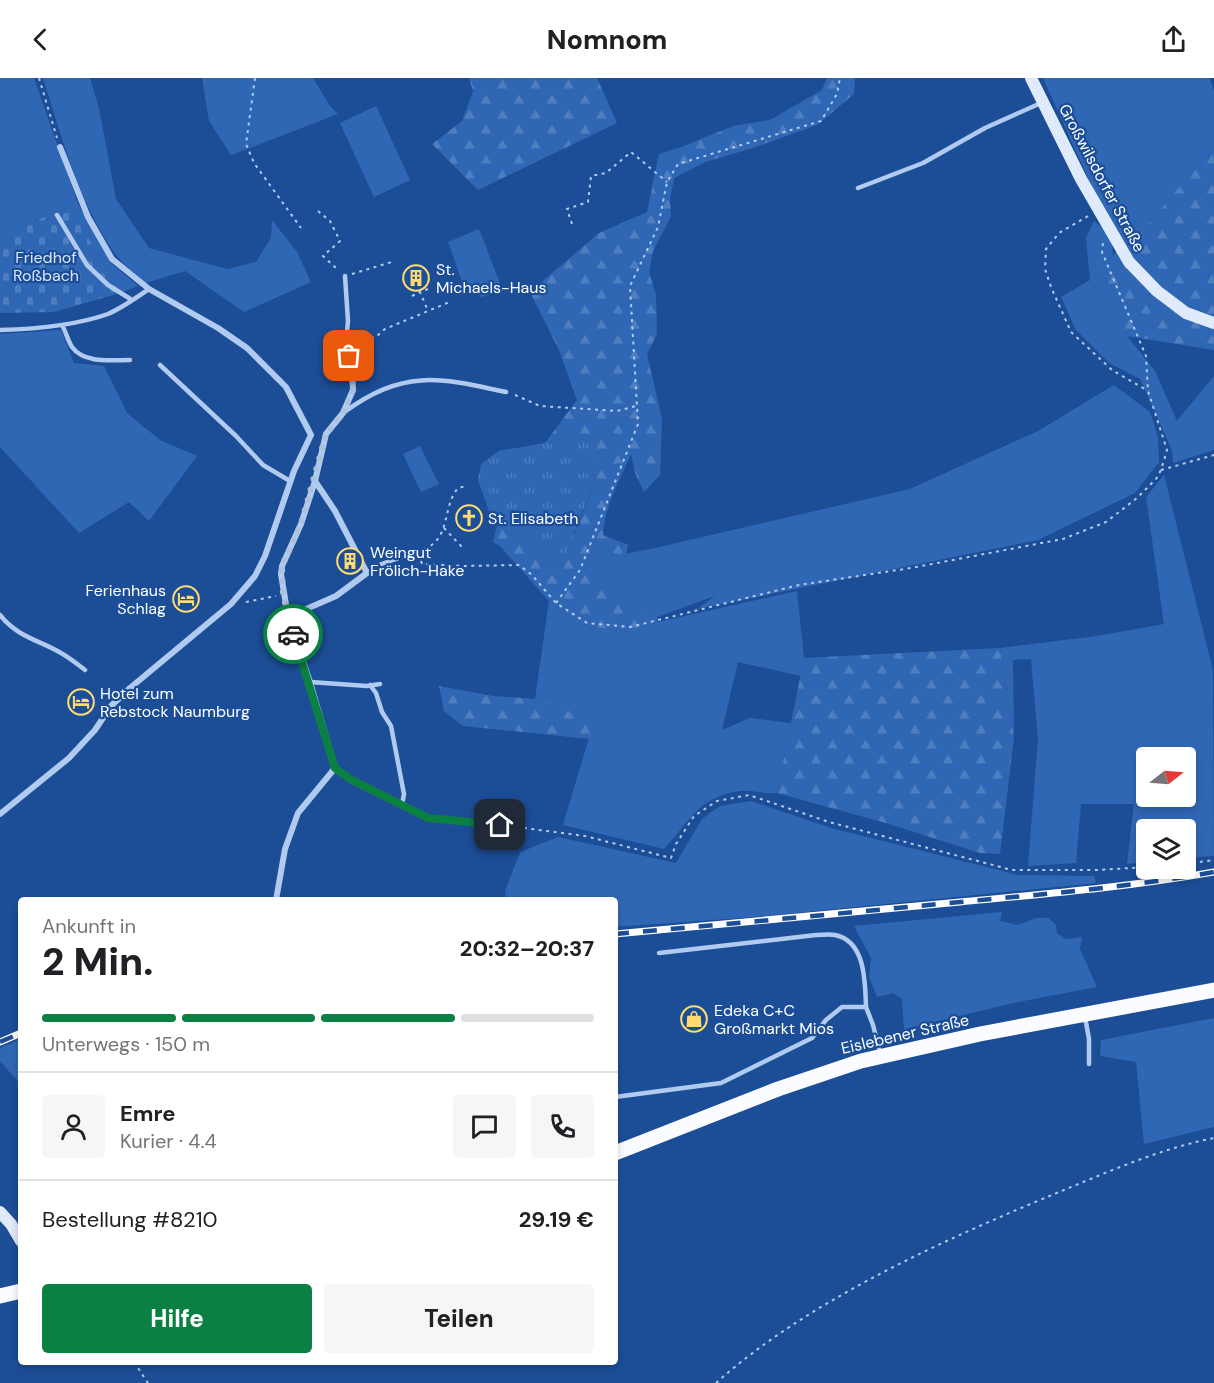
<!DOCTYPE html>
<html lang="de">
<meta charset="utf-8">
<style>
body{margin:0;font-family:"DM Sans",sans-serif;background:#f6f6f6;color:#202124;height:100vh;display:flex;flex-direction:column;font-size:22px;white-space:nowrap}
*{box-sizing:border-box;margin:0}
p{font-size:20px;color:#757577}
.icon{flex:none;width:33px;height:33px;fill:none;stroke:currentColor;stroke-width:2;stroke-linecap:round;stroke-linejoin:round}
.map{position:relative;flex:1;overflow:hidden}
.details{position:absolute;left:18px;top:819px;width:600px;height:468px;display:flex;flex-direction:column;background:#fff;border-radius:6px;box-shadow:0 3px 9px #0003}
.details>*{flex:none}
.needle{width:39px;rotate:73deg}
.tools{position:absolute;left:1136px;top:669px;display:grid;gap:12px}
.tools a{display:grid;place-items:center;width:60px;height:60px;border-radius:6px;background:#fff;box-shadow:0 3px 9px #0003;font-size:30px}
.pin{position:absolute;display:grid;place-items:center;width:51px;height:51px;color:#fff;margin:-26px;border-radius:12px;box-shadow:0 3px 9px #0006}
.courier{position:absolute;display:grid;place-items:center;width:60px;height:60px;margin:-30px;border:4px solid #0b8043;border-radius:50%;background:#fff;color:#222;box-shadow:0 2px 8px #0007}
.summary em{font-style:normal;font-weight:800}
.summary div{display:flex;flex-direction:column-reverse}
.summary{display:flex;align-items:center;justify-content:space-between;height:102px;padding:0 24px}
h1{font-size:39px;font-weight:800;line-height:45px}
.bar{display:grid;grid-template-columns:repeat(4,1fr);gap:9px 6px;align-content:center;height:72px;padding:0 24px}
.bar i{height:8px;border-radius:4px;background:#e0e0e0}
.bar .on{background:#0b8043}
.bar p{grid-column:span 4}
.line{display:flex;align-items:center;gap:15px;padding:0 24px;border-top:2px solid #e0e0e0}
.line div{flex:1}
.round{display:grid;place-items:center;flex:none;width:63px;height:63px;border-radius:6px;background:#f6f6f6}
.primary-button{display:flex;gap:12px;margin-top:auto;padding:12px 24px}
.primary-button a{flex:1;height:69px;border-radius:6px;background:#0b8043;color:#fff;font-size:24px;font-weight:800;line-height:69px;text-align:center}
.primary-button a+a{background:#f6f6f6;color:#202124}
header{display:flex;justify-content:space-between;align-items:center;height:78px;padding:0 24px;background:#fff;font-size:27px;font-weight:800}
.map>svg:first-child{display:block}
.grass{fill:#3067b5;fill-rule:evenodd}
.forest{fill:url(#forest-firs)}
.cemetery{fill:url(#cemetery-stones)}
.park{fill:url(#park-tufts)}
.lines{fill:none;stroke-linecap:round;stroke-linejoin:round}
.path{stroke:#b1cbf0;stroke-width:2;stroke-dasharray:3 4.5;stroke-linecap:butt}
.lane{stroke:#b1cbf0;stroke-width:4.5}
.street{stroke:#b1cbf0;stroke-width:6}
.secondary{stroke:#dfeafb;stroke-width:12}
.primary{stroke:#fafcff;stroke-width:15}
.rail-casing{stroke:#fff;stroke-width:7}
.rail{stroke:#1c4e98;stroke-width:4.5;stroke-dasharray:14;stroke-linecap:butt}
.done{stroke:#b0c1db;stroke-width:6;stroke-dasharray:0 10.8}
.route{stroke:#0b8043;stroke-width:8}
.labels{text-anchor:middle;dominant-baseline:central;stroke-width:4.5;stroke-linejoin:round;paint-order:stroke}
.street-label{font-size:16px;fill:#fff;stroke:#1c4e98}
.park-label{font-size:16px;fill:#d8e7fb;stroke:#1c4e98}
.poi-label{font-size:16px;fill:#fff;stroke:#1c4e98;text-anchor:start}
</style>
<header><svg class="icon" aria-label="back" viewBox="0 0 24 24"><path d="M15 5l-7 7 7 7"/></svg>Nomnom<svg class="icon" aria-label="share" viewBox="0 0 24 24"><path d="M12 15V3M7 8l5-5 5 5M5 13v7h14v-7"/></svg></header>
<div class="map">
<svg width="1214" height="1305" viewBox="0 0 1214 1305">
<defs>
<pattern id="forest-firs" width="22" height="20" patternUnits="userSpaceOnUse" patternTransform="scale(1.5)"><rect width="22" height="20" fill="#3067b5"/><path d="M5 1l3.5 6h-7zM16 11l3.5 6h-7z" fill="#4f7ec0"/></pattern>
<pattern id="cemetery-stones" width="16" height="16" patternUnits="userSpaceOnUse" patternTransform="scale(1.5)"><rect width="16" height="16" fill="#3067b5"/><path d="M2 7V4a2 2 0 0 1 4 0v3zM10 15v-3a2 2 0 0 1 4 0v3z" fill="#4f7ec0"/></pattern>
<pattern id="park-tufts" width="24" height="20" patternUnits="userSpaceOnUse" patternTransform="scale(1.5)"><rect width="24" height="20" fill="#3067b5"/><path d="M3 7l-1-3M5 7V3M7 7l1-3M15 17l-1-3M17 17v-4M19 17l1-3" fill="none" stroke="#4f7ec0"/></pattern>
</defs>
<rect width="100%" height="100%" fill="#1c4e98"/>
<!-- grass -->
<path class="grass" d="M0 0H34L78 126 113 187 138 208 120 215 70 128 0 158Z
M43 0H90L99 30 116 121 149 170 227 191 256 184 271 160 272 142 297 174 311 204 244 234 185 193 146 205C136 196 124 187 116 177 79 125 62 60 43 0Z
M202 0H313L330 28 338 36 231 77 209 43Z
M1043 0H1209L1214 12V67L1151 143 1120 171Z
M376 28 410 102 374 119 340 45Z
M1094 143 1111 157 1113 177 1100 189 1127 258 1155 293 1177 343 1214 298V372L1173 385 1172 372 1140 301 1109 285 1076 252 1061 219 1090 202 1086 160Z
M479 151 503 213 482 219 464 209 448 164Z
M61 252 74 285 104 288 127 335 160 362 197 378 149 443 129 424 79 455 0 369V256Z
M1114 307 1150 334 1158 359 1159 384 1135 415 1038 462 697 531 715 518 657 539 629 527 599 501 597 481 651 471 910 411 1038 353Z
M420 368 439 406 421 414 403 376Z
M1164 397 1213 592 1214 778 1185 780V752H1146V784L1127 786 1134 726H1081L1076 785 1028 788 1038 661 1031 581 1013 582 1014 659 1000 570 1097 558 1164 546 1146 419ZM1146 680H1185V718H1146Z
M797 513 804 580 801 598 738 584 722 652 750 640 791 645 777 715C765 716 752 712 740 713 698 719 690 743 664 771L563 747 594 643 535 621 549 523 573 545 618 553Z
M751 723 831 750 1018 797 1094 798 1096 805 755 839 615 849V822H506L505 813 520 774 558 759 676 785 702 741 720 728Z
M1002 834 1000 843 1018 847 1036 840H1049L1056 847 1057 855 1066 861 1082 859 1080 871 1097 909 1018 924 904 951 902 921 893 915 877 919 869 899 871 880 854 848Z
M1214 940V1049L1144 1066 1136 984 1100 978 1101 962Z
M21 961V1007L0 983V970Z"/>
<!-- forest -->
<path class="forest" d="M469 0H597L617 45 478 112 432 66 462 43 473 13Z
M827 0H855L854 16 817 47 753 70 705 84 674 100 670 122 671 138 653 173 649 194 656 217 657 256 647 276 662 341 660 397 644 414 635 395 631 376C620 401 604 429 603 457L628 467 626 476 597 482 599 501 629 527 657 539V546L618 553 573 545 549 523 501 469 493 464 497 448 506 444 541 479 575 455 597 398 587 361 545 365 577 322 559 272 530 214 599 155 647 134 659 76 684 68 733 48 770 42 822 12Z
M1214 67V272L1127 258 1100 189 1151 143Z
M1000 570 1014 659 1000 776 980 775 886 745 777 715 804 580Z
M439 608 493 618 538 621 594 643 590 661 463 648 444 633Z"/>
<!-- cemetery -->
<path class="cemetery" d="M70 128 120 215 54 234 0 235V158Z"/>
<!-- park -->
<path class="park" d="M587 361 596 373 597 398 561 487 541 479 506 444 494 447 478 402 481 386 499 373 545 365Z"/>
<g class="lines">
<!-- path -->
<path class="path" d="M39 0 57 60
M255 0 246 66 254 85 301 150
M318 133 330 143 340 163 323 178 337 191
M1088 138 1059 155 1046 171 1045 191 1051 209 1071 254 1112 292 1148 313
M572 146 567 131 588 124 591 98 606 95 631 74 667 104
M352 196 395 183
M428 211 420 214 428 233
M412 218 420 214
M356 263 376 259 385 251 452 223
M515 317 540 328 617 333 636 328
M1161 392 1214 377
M444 450 462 469
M424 471C451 461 442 429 458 410L466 408
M421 483 422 486 464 488 519 487 532 497 556 525 587 545 630 549 799 507 911 490 1063 461 1106 444 1137 420 1156 401 1161 392 1167 372 1148 313 1146 278 1102 174 1103 165
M246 524 276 518
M556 525 580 492 638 346 630 208 658 149 667 104 678 86 821 43 837 16 840 0
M509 748 585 758 671 780 676 766 694 738 717 723 749 717 829 744 1012 792H1099L1146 789
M1185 786 1214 782
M134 1284 148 1305
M716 1305C810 1221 948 1160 1064 1112 1112 1092 1163 1070 1214 1060"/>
<!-- lane -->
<path class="lane" d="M858 110 923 85 985 50 1041 25
M57 137 87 187 108 207 132 222
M345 198 348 243 346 264
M62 247C66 254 68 263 72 269 84 286 113 282 130 282
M0 252C36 251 74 248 108 236 122 230 136 220 149 211
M160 287 236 358 263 387 290 403
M343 335C403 291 438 299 506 314
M367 495 376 488 416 474
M0 537C17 559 39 562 61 575 70 580 77 586 85 592
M310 604 367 608 380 606
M370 607 376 615 382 634 391 648 404 716 402 727
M866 929 873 947 880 975
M1085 939 1089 961V986
M615 1019 721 1005 812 960 826 942 842 929H866C865 905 866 863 835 857 829 856 822 857 816 857L659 875"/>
<!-- street -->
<path class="street" d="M60 69 88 139 112 181 149 211 218 250 247 270 286 309 311 357
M346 264 352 292 353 312 343 335 326 356 315 403 301 446 282 488 281 496 288 539 310 604 335 690 349 701 428 740 500 747
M288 539 336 518 367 495 335 433 315 403
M0 736 69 680 95 652 111 628 130 610 231 526 255 498 265 478 294 393 311 357
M276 822 285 771 298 735 335 690"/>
<!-- secondary -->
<path class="secondary" d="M1031 0 1081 101 1129 184 1157 213 1186 235 1214 245
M0 1134 11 1146 21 1163"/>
<!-- primary -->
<path class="primary" d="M615 1075 778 1011 861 983 980 956 1214 912
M0 1218 21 1213"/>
<!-- rail casing -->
<g class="rail-casing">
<path id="rail" d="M615 856C730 846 845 835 960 824 1045 816 1130 809 1214 794
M0 964 21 955"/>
</g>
<!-- rail -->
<use href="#rail" class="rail"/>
</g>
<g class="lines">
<!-- done -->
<path class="done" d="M293 556 283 517 282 488 301 446 326 356 343 335 353 312 352 292 349 278"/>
<!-- route -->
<path class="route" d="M293 556 335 690 350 701 428 740 500 747"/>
</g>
<!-- icons -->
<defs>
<g id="building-ring" transform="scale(1.35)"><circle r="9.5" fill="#1c4e98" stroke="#ffdb70" stroke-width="1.5"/><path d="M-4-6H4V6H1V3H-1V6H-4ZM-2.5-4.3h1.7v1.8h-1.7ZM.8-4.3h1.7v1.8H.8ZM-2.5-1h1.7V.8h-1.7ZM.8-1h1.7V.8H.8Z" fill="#ffdb70"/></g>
<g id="church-ring" transform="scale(1.35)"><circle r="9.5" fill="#1c4e98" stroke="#ffdb70" stroke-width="1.5"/><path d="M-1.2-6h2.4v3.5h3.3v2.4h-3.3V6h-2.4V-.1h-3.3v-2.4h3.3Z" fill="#ffdb70"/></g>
<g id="hotel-ring" transform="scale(1.35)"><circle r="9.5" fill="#1c4e98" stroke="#ffdb70" stroke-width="1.5"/><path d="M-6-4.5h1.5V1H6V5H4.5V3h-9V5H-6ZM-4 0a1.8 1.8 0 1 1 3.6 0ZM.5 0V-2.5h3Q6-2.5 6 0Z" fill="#ffdb70"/></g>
<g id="shop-ring" transform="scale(1.35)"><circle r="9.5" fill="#1c4e98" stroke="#ffdb70" stroke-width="1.5"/><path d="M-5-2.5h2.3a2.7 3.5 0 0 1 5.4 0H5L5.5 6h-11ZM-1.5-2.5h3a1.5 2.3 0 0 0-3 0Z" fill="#ffdb70"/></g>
</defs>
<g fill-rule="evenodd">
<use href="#building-ring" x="416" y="200"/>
<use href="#church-ring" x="469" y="440"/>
<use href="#building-ring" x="350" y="483"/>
<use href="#hotel-ring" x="186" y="521"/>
<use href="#hotel-ring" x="81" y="624"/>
<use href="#shop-ring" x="694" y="941"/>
</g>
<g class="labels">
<!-- street labels -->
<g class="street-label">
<text transform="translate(1102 100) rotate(62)">Großwilsdorfer Straße</text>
<text transform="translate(905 956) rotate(-13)">Eislebener Straße</text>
</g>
<!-- park labels -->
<g class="park-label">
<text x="46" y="179">Friedhof<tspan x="46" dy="18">Roßbach</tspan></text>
</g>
<!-- poi labels -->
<g class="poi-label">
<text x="436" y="191">St.<tspan x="436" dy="18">Michaels-Haus</tspan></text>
<text x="488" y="440">St. Elisabeth</text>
<text x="370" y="474">Weingut<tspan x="370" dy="18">Frölich-Hake</tspan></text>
<text x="166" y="512" text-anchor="end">Ferienhaus<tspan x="166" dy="18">Schlag</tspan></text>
<text x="100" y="615">Hotel zum<tspan x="100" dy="18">Rebstock Naumburg</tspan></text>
<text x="714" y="932">Edeka C+C<tspan x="714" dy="18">Großmarkt Mios</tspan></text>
</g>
</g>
</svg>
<div class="tools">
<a><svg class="needle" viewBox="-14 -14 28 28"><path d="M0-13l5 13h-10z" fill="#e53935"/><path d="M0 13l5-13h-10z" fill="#757577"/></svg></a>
<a><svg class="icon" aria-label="layers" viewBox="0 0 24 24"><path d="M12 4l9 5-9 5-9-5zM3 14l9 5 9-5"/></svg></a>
</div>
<div class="pin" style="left:349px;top:278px;background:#ea580c"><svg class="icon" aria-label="bag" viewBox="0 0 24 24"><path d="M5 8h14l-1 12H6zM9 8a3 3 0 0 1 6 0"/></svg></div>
<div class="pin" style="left:500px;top:747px;background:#1f2937"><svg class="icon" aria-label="home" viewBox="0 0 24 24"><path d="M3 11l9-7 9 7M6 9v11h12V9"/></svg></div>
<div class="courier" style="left:293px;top:556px"><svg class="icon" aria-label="car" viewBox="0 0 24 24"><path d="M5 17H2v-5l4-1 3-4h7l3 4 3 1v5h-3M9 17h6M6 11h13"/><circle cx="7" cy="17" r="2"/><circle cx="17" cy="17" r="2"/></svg></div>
<section class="details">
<div class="summary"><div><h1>2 Min.</h1><p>Ankunft in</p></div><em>20:32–20:37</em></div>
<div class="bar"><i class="on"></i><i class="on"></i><i class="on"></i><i></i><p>Unterwegs · 150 m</p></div>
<div class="line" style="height:108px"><a class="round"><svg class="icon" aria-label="person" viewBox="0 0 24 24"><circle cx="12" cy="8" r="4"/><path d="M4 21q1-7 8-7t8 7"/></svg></a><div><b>Emre</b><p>Kurier · 4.4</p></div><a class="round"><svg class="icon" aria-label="chat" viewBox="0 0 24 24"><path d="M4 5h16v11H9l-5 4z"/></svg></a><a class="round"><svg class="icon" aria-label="phone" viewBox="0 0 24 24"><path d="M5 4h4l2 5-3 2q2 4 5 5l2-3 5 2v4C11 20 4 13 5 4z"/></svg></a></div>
<div class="line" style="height:78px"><div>Bestellung #8210</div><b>29.19 €</b></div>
<div class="primary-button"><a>Hilfe</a><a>Teilen</a></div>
</section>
</div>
